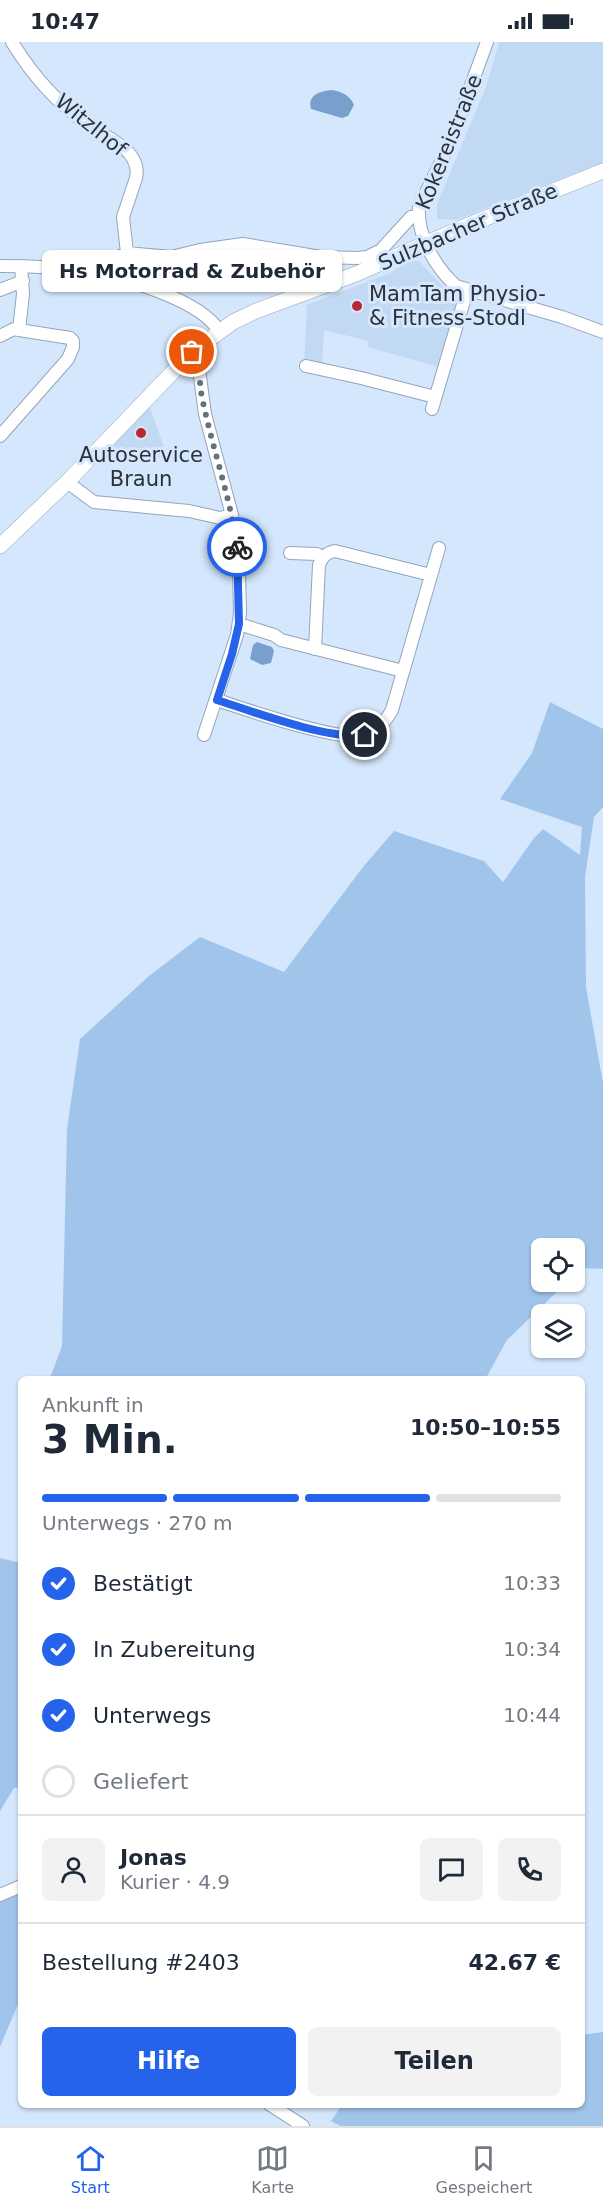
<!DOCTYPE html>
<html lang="de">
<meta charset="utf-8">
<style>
body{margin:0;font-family:"DejaVu Sans",sans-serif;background:#f2f2f3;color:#1f2937;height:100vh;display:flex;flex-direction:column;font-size:22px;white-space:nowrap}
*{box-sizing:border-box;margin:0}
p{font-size:20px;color:#747a83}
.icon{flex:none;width:33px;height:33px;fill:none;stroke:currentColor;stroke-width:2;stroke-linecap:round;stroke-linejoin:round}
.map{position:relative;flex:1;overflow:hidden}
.drawer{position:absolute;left:18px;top:1334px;width:567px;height:732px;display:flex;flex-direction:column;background:#fff;border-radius:9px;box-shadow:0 2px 4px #0004}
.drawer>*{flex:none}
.controls{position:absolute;left:531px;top:1196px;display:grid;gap:12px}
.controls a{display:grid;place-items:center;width:54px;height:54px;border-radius:9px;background:#fff;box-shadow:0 2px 4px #0004;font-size:30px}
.pin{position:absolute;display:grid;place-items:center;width:51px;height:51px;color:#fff;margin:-26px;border:3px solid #fff;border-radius:50%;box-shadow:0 2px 6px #0007}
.courier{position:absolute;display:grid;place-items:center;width:60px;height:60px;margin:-30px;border:4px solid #2563eb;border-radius:50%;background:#fff;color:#222;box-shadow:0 2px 8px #0007}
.bubble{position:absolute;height:42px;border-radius:9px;background:#fff;box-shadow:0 2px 4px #0004;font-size:20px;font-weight:700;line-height:42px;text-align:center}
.summary em{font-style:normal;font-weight:700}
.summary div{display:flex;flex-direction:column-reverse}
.summary{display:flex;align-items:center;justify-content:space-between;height:102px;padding:0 24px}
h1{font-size:39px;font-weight:700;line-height:45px}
.bar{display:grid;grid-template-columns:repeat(4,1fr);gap:9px 6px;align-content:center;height:72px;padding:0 24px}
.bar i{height:8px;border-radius:4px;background:#e0e1e3}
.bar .selected{background:#2563eb}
.bar p{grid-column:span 4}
.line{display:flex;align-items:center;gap:15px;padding:0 24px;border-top:2px solid #e0e1e3}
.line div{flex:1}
.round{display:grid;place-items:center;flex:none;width:63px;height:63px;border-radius:9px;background:#f2f2f3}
ol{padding:0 24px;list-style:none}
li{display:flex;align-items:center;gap:18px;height:66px}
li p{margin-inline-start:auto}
li .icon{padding:6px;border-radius:50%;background:#2563eb;color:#fff;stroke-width:4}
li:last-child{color:#747a83}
li i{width:33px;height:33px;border:3px solid #e0e1e3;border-radius:50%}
.button{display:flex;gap:12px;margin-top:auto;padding:12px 24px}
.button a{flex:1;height:69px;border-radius:9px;background:#2563eb;color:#fff;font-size:24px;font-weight:700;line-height:69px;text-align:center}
.button a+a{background:#f2f2f3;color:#1f2937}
.status{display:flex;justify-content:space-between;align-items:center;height:42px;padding:0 30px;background:#fff;direction:ltr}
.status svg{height:16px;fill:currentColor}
.menu{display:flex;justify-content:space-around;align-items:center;height:84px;border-top:2px solid #e0e1e3;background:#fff;font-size:16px;color:#747a83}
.menu a{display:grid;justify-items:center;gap:3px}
.menu .selected{color:#2563eb}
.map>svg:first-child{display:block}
.built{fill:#c2d9f3}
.green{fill:#a1c4eb}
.water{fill:#79a0cc}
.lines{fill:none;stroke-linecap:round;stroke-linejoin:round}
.minor-casing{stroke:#94a5ba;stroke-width:14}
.major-casing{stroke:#94a5ba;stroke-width:16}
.minor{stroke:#fff;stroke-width:12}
.major{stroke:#fff;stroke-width:15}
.done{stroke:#66717e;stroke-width:6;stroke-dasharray:0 10.8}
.route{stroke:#2563eb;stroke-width:8}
.poi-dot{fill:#b82833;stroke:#d5e7fd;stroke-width:2}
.labels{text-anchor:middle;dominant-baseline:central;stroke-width:6;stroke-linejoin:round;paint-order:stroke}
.street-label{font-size:21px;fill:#2b323a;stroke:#d5e7fd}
.poi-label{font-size:21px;fill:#2b323a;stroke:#d5e7fd;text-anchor:start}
</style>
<div class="status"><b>10:47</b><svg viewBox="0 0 49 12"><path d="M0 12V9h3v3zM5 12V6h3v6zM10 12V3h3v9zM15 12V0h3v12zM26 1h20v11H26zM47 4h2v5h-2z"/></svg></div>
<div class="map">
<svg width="603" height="2084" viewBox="0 0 603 2084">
<rect width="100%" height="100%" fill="#d5e7fd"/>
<!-- built -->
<path class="built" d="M499 0H603V120L456 178 437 177V162L486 45Z
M407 219H419L446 248 469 260 447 327 367 305 369 299 324 288 322 325 304 323 307 263 390 231Z
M149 363 168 416 102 412Z"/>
<!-- green -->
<path class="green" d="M550 660 603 687V765L594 775 585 835 586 945 603 1041V1227L582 1226 575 1233 574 1206H542V1239H568L507 1298 486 1336H50L62 1304 67 1087 80 997 149 934 200 895 284 930 363 825 394 789 484 819 503 840 534 796 543 787 580 813 582 785 500 757 532 711Z
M0 1516 21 1521V1745L14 1746 0 1769Z
M21 1849V1955L0 2005V1860Z
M603 1990V2084H340L331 2079 342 2063 582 2062V1993Z"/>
<!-- water -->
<path class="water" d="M332 48C342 50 350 53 354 63L348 74 342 76 311 67C307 53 320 49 332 48Z
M257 600 272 605 274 609 271 621 262 623 250 617 253 603Z"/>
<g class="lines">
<!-- minor casing -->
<g class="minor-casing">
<path id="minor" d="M12 0C31 31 57 61 87 82 100 91 118 99 129 111 135 118 138 127 136 136L123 175 127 211
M487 0 449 103 419 165C417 194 435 225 456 244L562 275 603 290
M0 224C28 224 56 225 83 229 119 234 200 257 219 289
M105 233C107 223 117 214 127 211L171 215 200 208 243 202 321 215 357 216 367 215 381 208 411 175 419 174
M0 248 23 239
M19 288 23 252 21 224
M0 294 14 287 19 288 70 296 73 299V305L68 317 0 394
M192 310 198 320 205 372 232 473 239 529 240 571 237 593 204 693
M306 324 361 336 435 355
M432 367 467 249
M67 440 94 460 189 469 220 476 232 473
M290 511 317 512 322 516
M239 582 274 593 281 598 403 629
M315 607 319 523C323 514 326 511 335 509L431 533
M217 658C245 667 341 701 366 693 378 689 386 679 392 668L439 506
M0 1853 21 1844
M269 2062 303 2084"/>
</g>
<!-- major casing -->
<g class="major-casing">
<path id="major" d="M0 504 67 440 192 310 233 280 256 269 356 232 461 186 603 129"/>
</g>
<!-- minor -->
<use href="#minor" class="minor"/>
<!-- major -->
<use href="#major" class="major"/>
</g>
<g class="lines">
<!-- done -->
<path class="done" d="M192 310C201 321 199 337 201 350 211 403 230 453 237 505"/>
<!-- route -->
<path class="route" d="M237 505 239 582 232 612 217 658C254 670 329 698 365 693"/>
</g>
<!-- markers -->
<g class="poi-dot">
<circle cx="357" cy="264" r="6"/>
<circle cx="141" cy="391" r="6"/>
</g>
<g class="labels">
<!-- street labels -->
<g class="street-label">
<text transform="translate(91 83) rotate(39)">Witzlhof</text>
<text transform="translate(449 100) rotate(-68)">Kokereistraße</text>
<text transform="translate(468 185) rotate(-23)">Sulzbacher Straße</text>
</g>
<!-- poi labels -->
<g class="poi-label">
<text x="369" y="252">MamTam Physio-<tspan x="369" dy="24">&amp; Fitness-Stodl</tspan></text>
<text x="141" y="413" text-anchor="middle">Autoservice<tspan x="141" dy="24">Braun</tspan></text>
</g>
</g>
</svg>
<div class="controls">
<a><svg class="icon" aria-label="locate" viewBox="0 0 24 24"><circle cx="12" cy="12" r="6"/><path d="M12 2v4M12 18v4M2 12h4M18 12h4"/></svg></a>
<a><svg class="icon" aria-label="layers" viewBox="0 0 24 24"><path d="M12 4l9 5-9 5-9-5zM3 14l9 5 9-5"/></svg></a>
</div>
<div class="pin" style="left:192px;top:310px;background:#ea580c"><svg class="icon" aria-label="bag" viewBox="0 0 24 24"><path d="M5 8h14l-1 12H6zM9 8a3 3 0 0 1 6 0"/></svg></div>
<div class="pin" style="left:365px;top:693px;background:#1f2937"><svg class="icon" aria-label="home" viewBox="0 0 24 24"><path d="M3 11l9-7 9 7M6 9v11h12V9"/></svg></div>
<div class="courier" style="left:237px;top:505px"><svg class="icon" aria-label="bike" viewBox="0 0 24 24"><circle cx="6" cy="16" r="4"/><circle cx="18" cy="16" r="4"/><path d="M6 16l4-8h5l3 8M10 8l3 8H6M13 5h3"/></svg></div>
<div class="bubble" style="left:42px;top:208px;width:300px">Hs Motorrad &amp; Zubehör</div>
<section class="drawer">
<div class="summary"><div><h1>3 Min.</h1><p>Ankunft in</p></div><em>10:50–10:55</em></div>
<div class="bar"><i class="selected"></i><i class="selected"></i><i class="selected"></i><i></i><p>Unterwegs · 270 m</p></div>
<ol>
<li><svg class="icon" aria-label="check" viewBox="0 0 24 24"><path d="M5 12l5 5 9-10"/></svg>Bestätigt<p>10:33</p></li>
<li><svg class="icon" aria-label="check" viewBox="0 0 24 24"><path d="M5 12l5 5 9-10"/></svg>In Zubereitung<p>10:34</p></li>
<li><svg class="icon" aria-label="check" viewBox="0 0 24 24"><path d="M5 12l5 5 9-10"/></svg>Unterwegs<p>10:44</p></li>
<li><i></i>Geliefert</li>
</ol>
<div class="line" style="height:108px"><a class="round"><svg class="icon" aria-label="person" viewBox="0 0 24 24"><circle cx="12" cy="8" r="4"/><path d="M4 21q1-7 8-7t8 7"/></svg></a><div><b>Jonas</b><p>Kurier · 4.9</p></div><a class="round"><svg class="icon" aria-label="chat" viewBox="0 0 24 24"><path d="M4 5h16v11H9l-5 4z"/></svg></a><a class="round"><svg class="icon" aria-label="phone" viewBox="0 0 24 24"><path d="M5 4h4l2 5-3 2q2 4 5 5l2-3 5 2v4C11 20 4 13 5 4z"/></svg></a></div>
<div class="line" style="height:78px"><div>Bestellung #2403</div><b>42.67 €</b></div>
<div class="button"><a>Hilfe</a><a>Teilen</a></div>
</section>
</div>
<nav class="menu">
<a class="selected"><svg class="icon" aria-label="home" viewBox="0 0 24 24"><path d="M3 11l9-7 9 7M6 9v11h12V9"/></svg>Start</a>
<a><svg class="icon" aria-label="map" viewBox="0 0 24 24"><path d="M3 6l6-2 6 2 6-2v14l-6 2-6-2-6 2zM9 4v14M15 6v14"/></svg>Karte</a>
<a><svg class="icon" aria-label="saved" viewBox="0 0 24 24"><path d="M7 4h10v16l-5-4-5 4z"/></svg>Gespeichert</a>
</nav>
